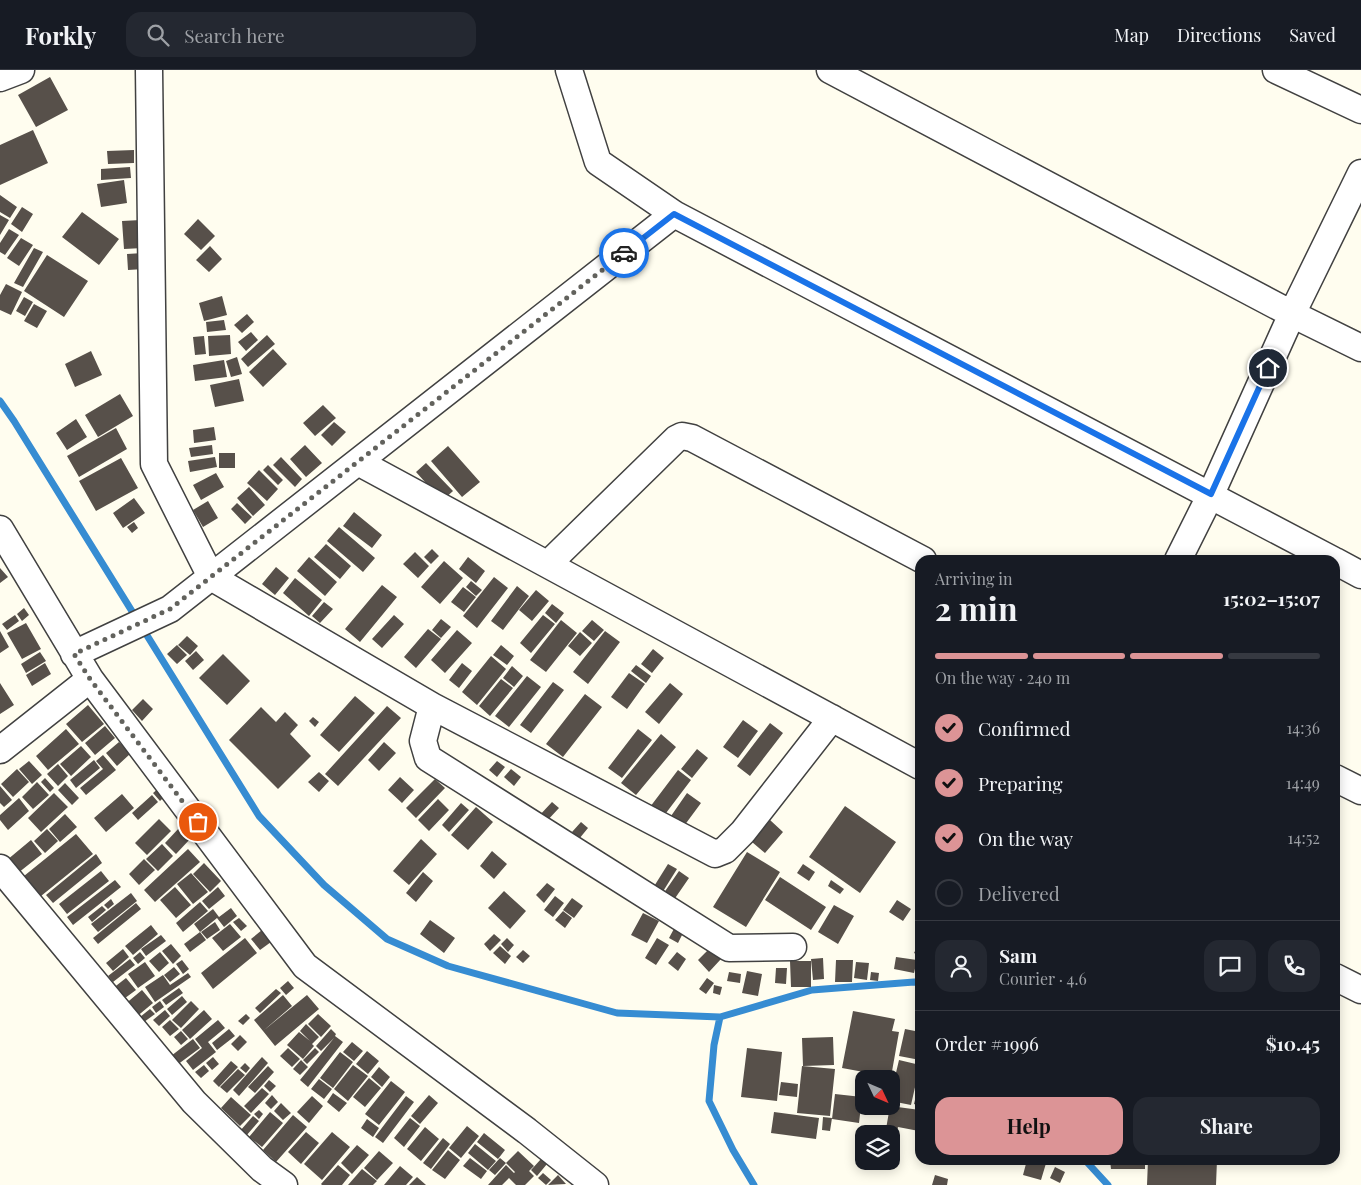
<!DOCTYPE html>
<meta charset="utf-8">
<style>
body{margin:0;font-family:"Playfair Display",serif;background:#242831;color:#f1f3f6;height:100vh;display:flex;flex-direction:column;font-size:19px;white-space:nowrap}
*{box-sizing:border-box;margin:0}
p{font-size:16px;color:#9ea1a6}
.icon{flex:none;width:28px;height:28px;fill:none;stroke:currentColor;stroke-width:2;stroke-linecap:round;stroke-linejoin:round}
.map{position:relative;flex:1;overflow:hidden}
.sheet{position:absolute;left:915px;top:485px;width:425px;height:610px;display:flex;flex-direction:column;background:#171b24;border-radius:15px;box-shadow:0 2px 12px #0003}
.sheet>*{flex:none}
.needle{width:32px;rotate:134deg}
.controls{position:absolute;left:855px;top:1000px;display:grid;gap:10px}
.controls a{display:grid;place-items:center;width:45px;height:45px;border-radius:10px;background:#171b24;box-shadow:0 2px 12px #0003;font-size:25px}
.pin{position:absolute;display:grid;place-items:center;width:42px;height:42px;color:#fff;margin:-21px;border:2px solid #fff;border-radius:50%;box-shadow:0 1px 5px #0007}
.courier{position:absolute;display:grid;place-items:center;width:50px;height:50px;margin:-25px;border:4px solid #1a73e8;border-radius:50%;background:#fff;color:#222;box-shadow:0 1px 6px #0007}
.headline em{font-style:normal;font-weight:700}
.headline div{display:flex;flex-direction:column-reverse}
.headline{display:flex;align-items:center;justify-content:space-between;height:85px;padding:0 20px}
h1{font-size:32px;font-weight:700;line-height:38px}
.bar{display:grid;grid-template-columns:repeat(4,1fr);gap:8px 5px;align-content:center;height:60px;padding:0 20px}
.bar i{height:6px;border-radius:4px;background:#363941}
.bar .active{background:#dc9496}
.bar p{grid-column:span 4}
.line{display:flex;align-items:center;gap:12px;padding:0 20px;border-top:1px solid #363941}
.line div{flex:1}
.round{display:grid;place-items:center;flex:none;width:52px;height:52px;border-radius:15px;background:#242831}
ol{padding:0 20px;list-style:none}
li{display:flex;align-items:center;gap:15px;height:55px}
li p{margin-inline-start:auto}
li .icon{padding:5px;border-radius:50%;background:#dc9496;color:#111;stroke-width:4}
li:last-child{color:#9ea1a6}
li i{width:28px;height:28px;border:2px solid #363941;border-radius:50%}
.button{display:flex;gap:10px;margin-top:auto;padding:10px 20px}
.button a{flex:1;height:58px;border-radius:15px;background:#dc9496;color:#111;font-size:20px;font-weight:700;line-height:58px;text-align:center}
.button a+a{background:#242831;color:#f1f3f6}
header{display:flex;align-items:center;gap:30px;box-sizing:border-box;height:70px;padding:0 25px;background:#171b24;border-bottom:1px solid #363941}
header strong{font-size:24px}
nav{display:flex;gap:28px;margin-inline-start:auto;font-size:18px}
.search{width:350px;height:45px;background:#242831;display:flex;align-items:center;gap:12px;box-sizing:border-box;padding:0 18px;border-radius:15px;color:#9ea1a6;font-size:19px}
.map>svg:first-child{display:block}
.lines{fill:none;stroke-linecap:round;stroke-linejoin:round}
.stream{stroke:#368cd2;stroke-width:7}
.building{fill:#57504a}
.street-casing{stroke:#414141;stroke-width:29}
.street{stroke:#fff;stroke-width:26}
.done{stroke:#62625d;stroke-width:5;stroke-dasharray:0 9}
.route{stroke:#1a73e8;stroke-width:6}
</style>
<header>
<strong>Forkly</strong>
<div class="search"><svg class="icon" aria-label="search" viewBox="0 0 24 24"><circle cx="10" cy="10" r="6"/><path d="M15 15l6 6"/></svg>Search here</div>
<nav><a>Map</a><a>Directions</a><a>Saved</a></nav>
</header>
<div class="map">
<svg width="1361" height="1115" viewBox="0 0 1361 1115">
<rect width="100%" height="100%" fill="#fffdef"/>
<g class="lines">
<!-- stream -->
<path class="stream" d="M0 331 14 351 259 746 324 815 387 869 448 896 617 943 720 947 812 920 914 912 920 913
M720 947 714 975 709 1031 733 1080 754 1115
M1085 1090 1108 1115"/>
</g>
<!-- building -->
<path class="building" d="M50 7 68 40 36 57 18 25Z
M33 60 48 93 0 115V75Z
M134 80V93L108 94 107 81Z
M130 97 131 108 101 110V99Z
M124 110 127 133 101 137 97 114Z
M0 125 17 137 10 148 0 142Z
M22 137 33 144 22 162 11 154Z
M82 142 119 169 99 195 62 167Z
M0 145 9 150 0 165Z
M198 149 215 166 201 180 184 164Z
M141 150 143 178 124 179 122 151Z
M9 159 19 165 5 185 0 182V173Z
M21 168 33 175 19 196 7 188Z
M210 176 222 189 209 202 196 190Z
M34 178 43 182 23 217 14 213Z
M143 183 144 199 128 200 127 184Z
M47 185 88 211 64 247 24 221Z
M6 214 22 222 11 245 0 240V225Z
M222 226 227 245 204 251 199 233Z
M24 227 33 232 25 246 16 241Z
M34 234 47 241 37 258 24 251Z
M247 244 254 252 242 263 234 255Z
M224 250 226 260 207 262 206 252Z
M251 262 258 270 246 281 238 272Z
M230 265 231 284 209 286 208 266Z
M267 265 275 274 248 297 241 289Z
M204 266 206 284 195 285 193 267Z
M273 279 287 294 263 317 249 302Z
M91 281 102 305 75 317 65 294Z
M237 287 242 304 231 307 226 291Z
M224 290 227 307 195 311 193 295Z
M239 309 244 331 215 337 210 315Z
M120 324 133 346 98 367 85 345Z
M323 335 336 348 315 366 303 353Z
M76 349 87 367 67 380 56 363Z
M334 352 346 362 332 376 321 365Z
M214 357 216 370 194 373 193 360Z
M116 358 127 379 79 407 67 386Z
M212 375 213 384 191 387 189 378Z
M305 375 322 393 306 407 290 389Z
M448 376 480 412 462 427 431 391Z
M219 383H235V398H219Z
M215 387 217 397 190 402 188 391Z
M281 387 302 409 295 417 273 395Z
M121 388 138 418 96 441 79 411Z
M426 393 453 421 442 431 416 402Z
M268 395 283 410 278 415 263 400Z
M259 400 278 419 267 431 247 413Z
M216 403 224 417 201 430 193 415Z
M249 417 265 435 253 446 237 428Z
M134 428 145 443 123 458 113 443Z
M208 431 218 448 203 457 193 440Z
M237 433 252 447 245 454 231 439Z
M354 442 382 465 372 478 343 456Z
M134 452 138 458 132 463 127 457Z
M339 457 375 488 363 502 327 471Z
M326 474 351 496 340 509 314 487Z
M432 479 439 486 431 494 424 487Z
M415 482 429 496 418 508 403 494Z
M309 487 337 512 325 526 297 501Z
M468 487 485 501 476 513 459 499Z
M444 491 463 508 440 534 421 517Z
M276 497 289 508 275 525 262 514Z
M0 498 8 507 0 513Z
M494 507 508 518 477 558 463 546Z
M295 508 322 530 309 546 283 523Z
M471 511 482 520 476 526 466 517Z
M382 515 397 527 360 572 345 559Z
M517 516 529 526 503 560 491 551Z
M463 517 476 527 464 542 451 532Z
M536 520 549 531 532 551 519 540Z
M324 532 333 539 320 553 312 546Z
M552 534 564 543 556 553 545 543Z
M24 538 29 545 22 551 17 544Z
M15 545 19 551 7 560 2 554Z
M394 545 404 554 382 578 372 569Z
M543 545 555 554 531 583 520 573Z
M441 549 451 557 441 568 432 560Z
M561 550 577 563 546 602 530 590Z
M592 550 604 560 594 571 582 561Z
M26 553 41 579 22 589 7 563Z
M428 559 441 569 416 598 404 587Z
M457 560 472 573 445 603 431 590Z
M0 561 9 577 0 583Z
M605 561 620 572 588 614 573 602Z
M580 562 592 573 580 586 568 576Z
M187 566 198 576 190 585 178 575Z
M177 575 187 585 177 594 167 584Z
M501 575 514 586 507 595 493 585Z
M653 579 664 588 652 603 641 594Z
M196 581 204 590 193 600 185 591Z
M40 582 46 591 26 603 21 594Z
M223 584 250 611 227 635 199 608Z
M491 586 506 599 477 635 462 622Z
M45 593 51 604 32 616 26 605Z
M462 593 472 601 459 618 449 610Z
M636 595 651 606 646 613 631 601Z
M512 596 523 606 514 617 503 608Z
M629 603 645 614 627 639 611 627Z
M527 606 541 617 509 657 495 646Z
M501 609 513 618 490 646 479 636Z
M553 612 564 620 531 663 520 655Z
M0 613 14 635 0 644Z
M670 613 683 624 659 654 645 642Z
M585 624 602 637 563 687 546 674Z
M355 626 375 643 339 682 320 665Z
M143 629 153 639 142 651 132 640Z
M88 635 104 654 82 672 66 654Z
M387 636 401 648 338 716 325 704Z
M261 637 276 652 285 642 298 655 290 664 311 686 278 719 229 670Z
M313 647 319 652 315 657 309 651Z
M743 650 758 661 738 688 723 677Z
M770 653 783 663 750 706 737 696Z
M105 656 115 668 95 685 85 673Z
M66 659 79 674 48 700 36 686Z
M638 659 652 670 622 708 608 698Z
M661 664 676 677 636 725 621 713Z
M119 672 130 684 117 696 106 683Z
M384 672 396 683 379 701 368 690Z
M81 676 91 687 71 706 60 694Z
M697 679 708 688 692 708 681 699Z
M103 685 116 700 86 725 80 718 103 699 96 691Z
M94 690 100 698 76 718 70 710Z
M29 691 42 705 32 714 19 699Z
M497 691 505 697 497 707 489 700Z
M58 694 68 706 58 716 47 704Z
M17 699 29 712 13 727 1 714Z
M511 699 521 707 514 716 504 707Z
M678 700 691 710 663 747 650 737Z
M319 702 329 711 319 722 308 712Z
M400 707 414 720 402 733 388 720Z
M45 708 54 718 50 722 41 712Z
M435 709 445 718 416 748 406 738Z
M37 712 49 725 33 739 22 727Z
M65 713 79 728 72 735 58 720Z
M0 716 12 730 4 737 0 733Z
M159 718 166 725 160 731 153 723Z
M54 723 68 737 41 762 28 748Z
M687 723 701 733 684 756 671 746Z
M122 724 134 738 106 762 94 748Z
M152 725 158 732 138 750 132 743Z
M19 728 29 741 8 760 0 750V745Z
M438 729 449 740 429 761 418 750Z
M552 732 559 738 545 753 538 747Z
M461 733 469 740 449 762 442 755Z
M845 736 896 772 860 823 809 787Z
M476 737 493 752 468 780 451 765Z
M65 744 77 757 60 772 49 759Z
M159 749 171 761 147 785 135 773Z
M770 750 783 762 765 783 752 772Z
M581 752 588 758 579 769 572 762Z
M180 757 191 768 176 784 165 773Z
M47 759 58 771 45 783 34 771Z
M76 764 93 784 41 826 24 806Z
M421 769 437 784 409 815 393 801Z
M31 770 42 784 18 803 7 790Z
M162 774 173 786 158 801 146 789Z
M188 779 200 792 155 832 144 820Z
M492 781 507 794 494 809 480 796Z
M747 782 780 802 746 857 713 837Z
M96 784 102 793 53 833 46 825Z
M144 789 155 800 139 815 129 804Z
M204 793 221 811 210 822 193 804Z
M668 794 677 799 662 823 653 818Z
M803 794 815 802 809 811 797 803Z
M101 801 109 811 67 844 59 834Z
M679 801 689 808 669 837 659 830Z
M423 802 433 811 416 832 406 823Z
M191 803 208 822 193 834 177 814Z
M780 807 826 837 811 860 765 830Z
M115 810 121 817 73 855 67 847Z
M831 810 844 819 840 824 828 816Z
M547 813 555 819 544 833 536 825Z
M175 817 191 835 176 848 160 830Z
M218 817 225 826 209 839 202 831Z
M504 821 526 841 510 859 488 838Z
M131 823 137 831 98 862 91 854Z
M555 826 564 833 553 847 544 840Z
M572 828 583 836 574 848 563 840Z
M111 829 114 834 108 839 104 835Z
M897 830 911 839 903 851 889 842Z
M200 832 208 841 183 862 176 853Z
M136 833 141 839 98 874 93 868Z
M834 835 854 846 838 874 818 862Z
M102 836 106 840 92 852 88 847Z
M231 838 237 846 224 857 217 848 200 862 194 854 213 839 219 847Z
M563 841 572 848 565 858 555 850Z
M643 843 659 851 647 873 631 865Z
M239 848 247 856 241 861 233 852Z
M430 850 455 868 444 883 420 864Z
M215 852 220 860 207 869 201 862Z
M230 854 241 867 223 881 212 868Z
M151 855 158 864 133 885 125 876Z
M676 855 685 859 678 873 669 868Z
M262 860 271 872 260 880 251 869Z
M200 862 206 870 190 882 184 874Z
M494 864 501 870 490 881 484 874Z
M161 865 166 871 146 886 141 879Z
M245 868 257 883 213 919 201 903Z
M507 868 514 875 508 882 501 874Z
M657 868 669 875 656 895 645 888Z
M920 871V886L914 883Z
M171 874 181 886 173 894 162 881Z
M500 876 511 886 505 894 493 883Z
M710 878 721 889 709 902 698 890Z
M123 879 129 887 113 901 106 893Z
M523 880 530 886 523 893 516 887Z
M140 882 145 888 138 894 133 888Z
M160 882 169 893 159 902 149 891Z
M677 882 686 889 678 901 668 893Z
M896 887 917 890 914 903 894 899Z
M823 888 824 909 813 910 811 889Z
M130 889 135 895 113 912 108 906Z
M182 890 189 899 183 904 176 894Z
M836 890H853L852 912H835Z
M790 891H811V917H791Z
M145 892 155 906 138 918 128 904Z
M856 892 869 893 867 910 854 908Z
M174 897 180 904 170 912 164 905Z
M776 898H787L786 914 775 913Z
M747 901 762 904 758 926 742 923Z
M729 902 741 904 740 913 727 911Z
M871 902 879 903 878 911 870 910Z
M188 903 191 907 155 932 145 917 163 905 170 915Z
M126 908 136 920 121 931 112 919Z
M707 908 714 913 706 924 699 919Z
M288 911 294 918 286 925 280 918Z
M714 915 722 917 720 925 713 923Z
M179 918 183 923 166 935 162 930Z
M276 919 281 923 260 943 255 938Z
M142 920 153 933 135 948 124 935Z
M283 925 292 936 263 961 254 950Z
M307 925 319 939 275 976 263 961Z
M182 926 187 932 172 945 167 939Z
M160 931 164 937 156 943 152 937Z
M191 931 199 939 181 958 172 950Z
M150 939 155 944 144 952 140 947Z
M165 940 170 946 159 956 153 950Z
M204 940 212 949 190 969 182 960Z
M853 941 895 949 892 961 899 962 891 1007 842 998Z
M246 944 250 948 243 955 238 951Z
M318 944 331 956 321 967 308 954Z
M170 950 179 959 170 966 162 957Z
M218 950 225 958 208 972 216 982 193 1000 186 991 202 978 195 969Z
M306 954 319 967 312 974 314 976 303 989 287 975 299 962 310 971 300 961Z
M229 959 235 966 217 980 212 973Z
M331 959 336 964 335 966 343 972 308 1017 300 1010 334 968 321 981 316 976Z
M905 959 920 962V990L899 986Z
M181 961 188 969 181 975 174 967Z
M240 965 247 972 238 981 231 974Z
M833 967 834 995 803 996 802 968Z
M193 969 200 978 177 995 171 986Z
M352 972 363 981 354 991 343 982Z
M288 978 300 989 292 997 280 986Z
M315 978 319 982 307 994 303 990Z
M747 978 782 982 777 1031 741 1027Z
M367 981 379 991 368 1004 356 994Z
M340 982 353 992 333 1018 320 1008Z
M213 987 219 994 212 1000 206 993Z
M262 987 268 993 239 1026 233 1020Z
M301 990 308 997 300 1005 293 999Z
M899 990 920 995 911 1035 891 1031V1024Z
M231 991 238 997 219 1017 213 1011Z
M245 993 250 998 246 1003 240 998Z
M204 995 209 1001 201 1008 195 1002Z
M353 995 368 1006 348 1031 334 1019Z
M268 996 274 1002 255 1023 248 1017Z
M802 996 835 999 830 1046 797 1043Z
M379 997 390 1007 382 1017 371 1007Z
M238 999 245 1005 227 1023 220 1017Z
M369 1008 381 1018 365 1037 353 1027Z
M319 1009 332 1019 324 1029 311 1019Z
M269 1010 276 1016 270 1022 264 1016Z
M391 1011 405 1022 379 1055 365 1044Z
M781 1012 798 1014 797 1027 779 1025Z
M919 1013H920V1036L914 1034Z
M262 1018 269 1024 251 1043 244 1036Z
M333 1023 347 1033 339 1042 327 1032Z
M835 1024 862 1027 859 1053 832 1049Z
M272 1025 278 1032 271 1039 265 1033Z
M429 1025 438 1033 420 1054 411 1046Z
M312 1026 323 1036 309 1053 297 1042Z
M406 1026 414 1032 383 1073 375 1067Z
M231 1027 251 1045 240 1056 221 1038Z
M281 1033 291 1043 283 1050 274 1041Z
M890 1036 920 1040 919 1061 898 1057 897 1062 886 1059Z
M259 1040 263 1044 259 1049 254 1044Z
M270 1042 283 1053 262 1077 249 1067Z
M774 1042 819 1048 816 1069 771 1063Z
M293 1045 307 1057 276 1092 263 1080Z
M253 1046 259 1051 246 1066 240 1061Z
M823 1047 832 1048 830 1061 822 1060Z
M410 1048 420 1056 404 1077 394 1068Z
M367 1049 379 1058 373 1067 361 1058Z
M467 1056 479 1066 461 1088 449 1078Z
M425 1057 439 1069 421 1091 407 1079Z
M306 1062 319 1073 301 1094 288 1082Z
M332 1062 350 1077 322 1110 304 1094Z
M484 1063 505 1080 498 1089 477 1072Z
M443 1068 450 1074 431 1099 423 1093Z
M475 1074 496 1091 488 1100 468 1083Z
M357 1075 369 1085 352 1104 341 1093Z
M448 1080 460 1090 445 1109 432 1100Z
M379 1081 393 1093 377 1110 364 1098Z
M518 1081 534 1096 529 1101 534 1106 525 1115H516L509 1108 502 1115H488L506 1095 514 1103 515 1102 506 1093Z
M470 1088 487 1101 481 1109 463 1096Z
M500 1088 506 1093 495 1105 489 1100Z
M541 1089 547 1094 537 1106 531 1100Z
M1027 1090H1047L1041 1110 1023 1105Z
M1110 1090H1145V1099H1111Z
M1148 1090H1217L1216 1115H1147Z
M338 1095 350 1105 342 1115H322L321 1114Z
M400 1096 413 1107 406 1115H384Z
M1055 1097 1065 1102 1060 1113 1050 1108Z
M362 1099 377 1111 373 1115H348Z
M543 1103 551 1110 546 1115 538 1108Z
M558 1105 566 1114 548 1115Z
M935 1105 948 1109 947 1115H932Z
M417 1107 426 1115H409Z"/>
<g class="lines">
<!-- street casing -->
<g class="street-casing">
<path id="street" d="M149 0 154 394 211 507 432 636 423 671 428 688 729 878 793 877
M569 0 598 92 674 144 1333 490
M830 0 1292 244 1361 278
M1276 0 1361 40
M0 8 21 0
M358 392 920 696
M0 459 90 609 305 896 527 1061 595 1115
M1178 490 1211 424 1292 244 1361 103
M1335 491 1361 505
M548 494 676 369 682 366 692 368 923 490
M74 584 170 539 674 144
M432 636 715 784 725 780 743 762 832 648
M0 680 90 609
M1335 708 1361 721
M0 798 194 1032 262 1099 284 1115
M1335 907 1361 920"/>
</g>
<!-- street -->
<use href="#street" class="street"/>
</g>
<g class="lines">
<!-- done -->
<path class="done" d="M198 752 90 609 74 584 170 539 624 183"/>
<!-- route -->
<path class="route" d="M624 183 674 144 1211 424 1268 298"/>
</g>
</svg>
<div class="controls">
<a><svg class="needle" viewBox="-14 -14 28 28"><path d="M0-13l5 13h-10z" fill="#e53935"/><path d="M0 13l5-13h-10z" fill="#9ea1a6"/></svg></a>
<a><svg class="icon" aria-label="layers" viewBox="0 0 24 24"><path d="M12 4l9 5-9 5-9-5zM3 14l9 5 9-5"/></svg></a>
</div>
<div class="pin" style="left:198px;top:752px;background:#ea580c"><svg class="icon" aria-label="bag" viewBox="0 0 24 24"><path d="M5 8h14l-1 12H6zM9 8a3 3 0 0 1 6 0"/></svg></div>
<div class="pin" style="left:1268px;top:298px;background:#1f2937"><svg class="icon" aria-label="home" viewBox="0 0 24 24"><path d="M3 11l9-7 9 7M6 9v11h12V9"/></svg></div>
<div class="courier" style="left:624px;top:183px"><svg class="icon" aria-label="car" viewBox="0 0 24 24"><path d="M5 17H2v-5l4-1 3-4h7l3 4 3 1v5h-3M9 17h6M6 11h13"/><circle cx="7" cy="17" r="2"/><circle cx="17" cy="17" r="2"/></svg></div>
<section class="sheet">
<div class="headline"><div><h1>2 min</h1><p>Arriving in</p></div><em>15:02–15:07</em></div>
<div class="bar"><i class="active"></i><i class="active"></i><i class="active"></i><i></i><p>On the way · 240 m</p></div>
<ol>
<li><svg class="icon" aria-label="check" viewBox="0 0 24 24"><path d="M5 12l5 5 9-10"/></svg>Confirmed<p>14:36</p></li>
<li><svg class="icon" aria-label="check" viewBox="0 0 24 24"><path d="M5 12l5 5 9-10"/></svg>Preparing<p>14:49</p></li>
<li><svg class="icon" aria-label="check" viewBox="0 0 24 24"><path d="M5 12l5 5 9-10"/></svg>On the way<p>14:52</p></li>
<li><i></i>Delivered</li>
</ol>
<div class="line" style="height:90px"><a class="round"><svg class="icon" aria-label="person" viewBox="0 0 24 24"><circle cx="12" cy="8" r="4"/><path d="M4 21q1-7 8-7t8 7"/></svg></a><div><b>Sam</b><p>Courier · 4.6</p></div><a class="round"><svg class="icon" aria-label="chat" viewBox="0 0 24 24"><path d="M4 5h16v11H9l-5 4z"/></svg></a><a class="round"><svg class="icon" aria-label="phone" viewBox="0 0 24 24"><path d="M5 4h4l2 5-3 2q2 4 5 5l2-3 5 2v4C11 20 4 13 5 4z"/></svg></a></div>
<div class="line" style="height:65px"><div>Order #1996</div><b>$10.45</b></div>
<div class="button"><a>Help</a><a>Share</a></div>
</section>
</div>
